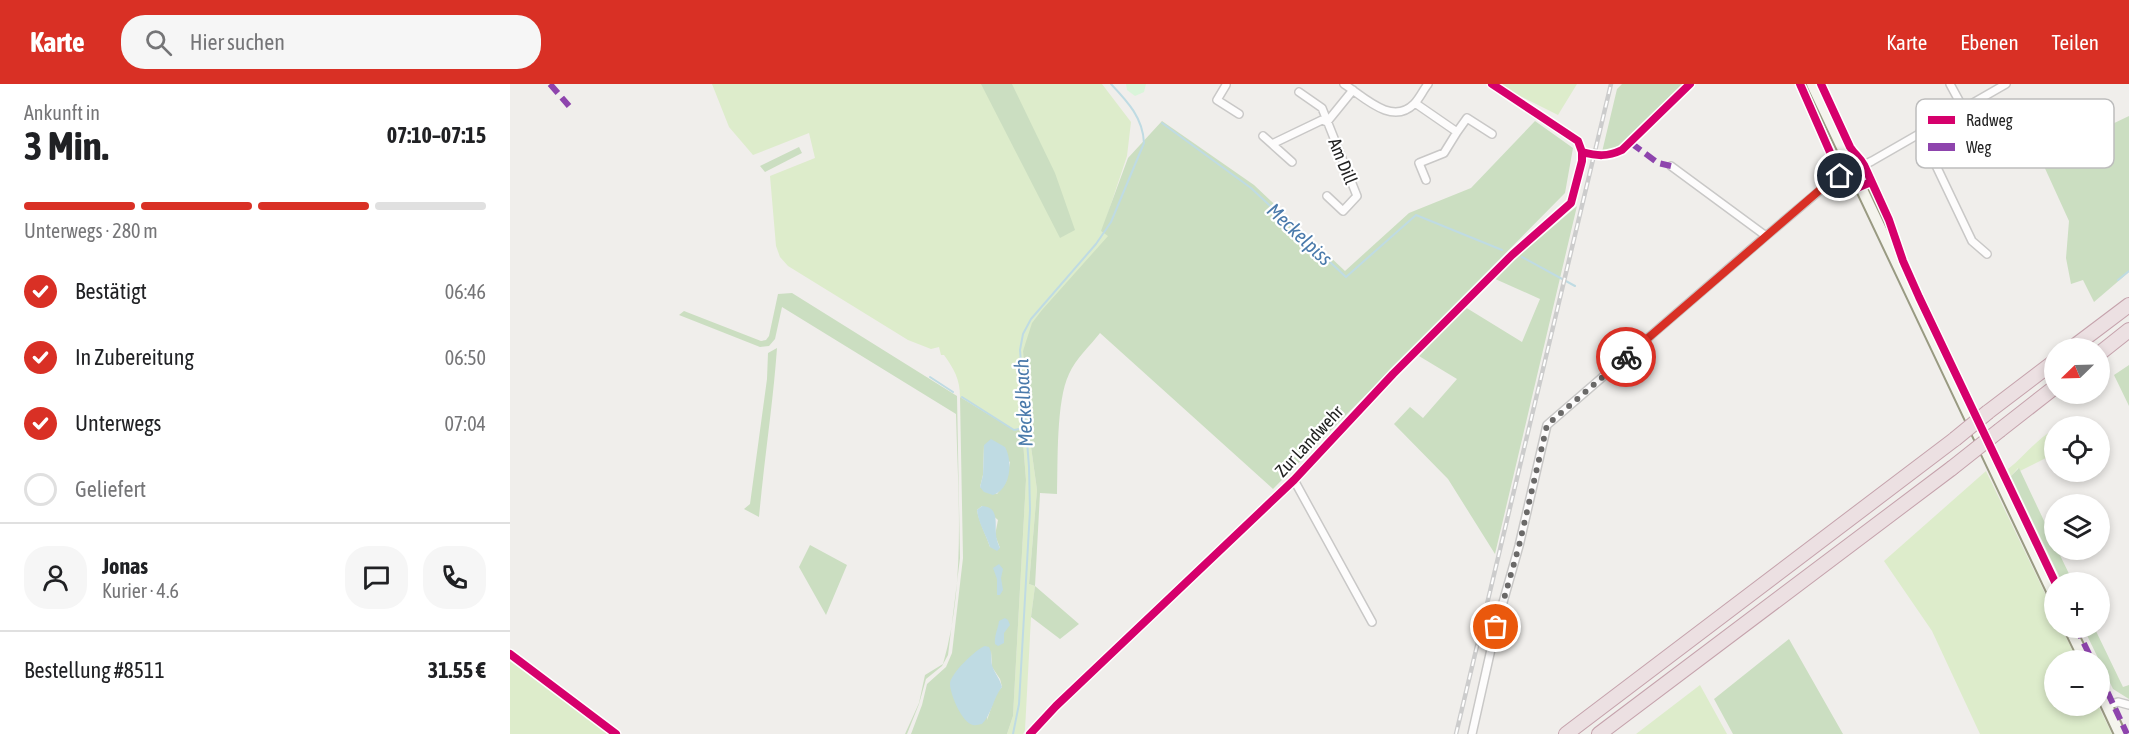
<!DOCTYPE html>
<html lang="de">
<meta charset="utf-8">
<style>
body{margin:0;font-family:"Asap Condensed",sans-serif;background:#f6f6f6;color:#202124;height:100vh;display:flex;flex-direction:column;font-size:22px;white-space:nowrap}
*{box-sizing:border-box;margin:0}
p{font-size:20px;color:#757577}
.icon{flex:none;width:33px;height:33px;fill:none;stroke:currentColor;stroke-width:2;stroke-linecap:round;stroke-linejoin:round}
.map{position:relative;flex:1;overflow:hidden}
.drawer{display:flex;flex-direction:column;background:#fff;width:510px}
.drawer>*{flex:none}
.needle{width:39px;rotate:247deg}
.controls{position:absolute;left:1534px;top:254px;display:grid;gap:12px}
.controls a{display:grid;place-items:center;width:66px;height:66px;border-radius:50%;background:#fff;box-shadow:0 3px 9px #0003;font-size:30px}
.pin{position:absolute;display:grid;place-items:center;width:51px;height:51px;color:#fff;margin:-26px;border:3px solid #fff;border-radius:50%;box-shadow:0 2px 6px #0007}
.courier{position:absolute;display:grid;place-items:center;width:60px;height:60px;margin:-30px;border:4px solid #d93025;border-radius:50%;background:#fff;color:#222;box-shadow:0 2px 8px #0007}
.summary em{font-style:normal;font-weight:700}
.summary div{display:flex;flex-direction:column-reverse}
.summary{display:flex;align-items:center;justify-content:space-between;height:102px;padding:0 24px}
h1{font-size:39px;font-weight:700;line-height:45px}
.bar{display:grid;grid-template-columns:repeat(4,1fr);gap:9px 6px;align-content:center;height:72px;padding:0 24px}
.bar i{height:8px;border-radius:4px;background:#e0e0e0}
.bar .current{background:#d93025}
.bar p{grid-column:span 4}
.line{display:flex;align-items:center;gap:15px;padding:0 24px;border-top:2px solid #e0e0e0}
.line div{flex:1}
.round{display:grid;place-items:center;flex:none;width:63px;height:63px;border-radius:24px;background:#f6f6f6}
ol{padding:0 24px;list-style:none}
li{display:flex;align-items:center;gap:18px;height:66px}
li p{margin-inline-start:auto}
li .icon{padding:6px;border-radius:50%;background:#d93025;color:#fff;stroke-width:4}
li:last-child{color:#757577}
li i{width:33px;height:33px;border:3px solid #e0e0e0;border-radius:50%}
header{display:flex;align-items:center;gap:36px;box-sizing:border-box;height:84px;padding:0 30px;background:#d93025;color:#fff}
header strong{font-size:28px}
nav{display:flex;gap:33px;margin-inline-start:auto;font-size:21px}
.search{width:420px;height:54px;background:#f6f6f6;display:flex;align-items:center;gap:15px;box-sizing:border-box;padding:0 21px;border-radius:24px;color:#757577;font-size:22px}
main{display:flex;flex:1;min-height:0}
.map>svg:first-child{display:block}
.grass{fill:#ddeccb}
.forest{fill:#cbdec1;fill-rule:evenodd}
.park{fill:#daf5da}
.water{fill:#bfdbe3}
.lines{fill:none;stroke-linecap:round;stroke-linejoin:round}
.stream{stroke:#bfdbe3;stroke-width:2}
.minor-casing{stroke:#c9c8c7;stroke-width:10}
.secondary-casing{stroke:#999a82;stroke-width:14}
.motorway-casing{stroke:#c5a2ac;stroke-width:16}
.minor{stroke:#fdfcfc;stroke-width:7}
.secondary{stroke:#f4f4ed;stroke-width:10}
.motorway{stroke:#ece0e2;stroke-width:14}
.rail-casing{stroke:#ccc;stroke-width:4.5}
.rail{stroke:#fff;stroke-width:2;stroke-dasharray:7;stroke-linecap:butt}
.motorway-bridge-casing{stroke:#c5a2ac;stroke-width:16;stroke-linecap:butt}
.motorway-bridge{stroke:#ece0e2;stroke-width:14}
.quiet{stroke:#8e44ad;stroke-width:6;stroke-dasharray:12 6;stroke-linecap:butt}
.cycleway-casing{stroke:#fff;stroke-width:11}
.cycleway{stroke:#d6006c;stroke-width:8}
.done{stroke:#6a6968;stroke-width:6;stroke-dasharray:0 10.8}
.route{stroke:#d93025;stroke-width:8}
.labels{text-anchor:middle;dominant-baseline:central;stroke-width:4.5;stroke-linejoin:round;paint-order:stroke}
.street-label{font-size:18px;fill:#222;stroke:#fff}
.water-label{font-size:20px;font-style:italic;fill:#4a7aab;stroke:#fff}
.key{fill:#fff;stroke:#bdbdbd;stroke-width:1.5}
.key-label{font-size:16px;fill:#222}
</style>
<header>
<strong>Karte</strong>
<div class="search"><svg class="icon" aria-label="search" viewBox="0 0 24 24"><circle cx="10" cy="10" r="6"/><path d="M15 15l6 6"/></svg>Hier suchen</div>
<nav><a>Karte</a><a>Ebenen</a><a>Teilen</a></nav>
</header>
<main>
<section class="drawer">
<div class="summary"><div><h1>3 Min.</h1><p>Ankunft in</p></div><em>07:10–07:15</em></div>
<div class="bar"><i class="current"></i><i class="current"></i><i class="current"></i><i></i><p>Unterwegs · 280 m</p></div>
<ol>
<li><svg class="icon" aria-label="check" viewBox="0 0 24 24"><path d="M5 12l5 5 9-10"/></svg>Bestätigt<p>06:46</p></li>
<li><svg class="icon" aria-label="check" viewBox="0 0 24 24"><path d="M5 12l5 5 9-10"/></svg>In Zubereitung<p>06:50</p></li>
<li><svg class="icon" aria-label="check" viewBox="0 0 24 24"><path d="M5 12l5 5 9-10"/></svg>Unterwegs<p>07:04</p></li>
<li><i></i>Geliefert</li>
</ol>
<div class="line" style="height:108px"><a class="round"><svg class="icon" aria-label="person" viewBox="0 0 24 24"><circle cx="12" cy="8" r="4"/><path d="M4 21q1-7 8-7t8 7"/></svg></a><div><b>Jonas</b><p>Kurier · 4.6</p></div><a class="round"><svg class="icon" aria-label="chat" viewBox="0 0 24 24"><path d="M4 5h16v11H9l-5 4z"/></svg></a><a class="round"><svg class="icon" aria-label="phone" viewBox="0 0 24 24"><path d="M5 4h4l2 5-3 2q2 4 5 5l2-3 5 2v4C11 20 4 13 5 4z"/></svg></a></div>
<div class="line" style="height:78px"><div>Bestellung #8511</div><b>31.55 €</b></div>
</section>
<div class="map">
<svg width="1619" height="650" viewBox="0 0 1619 650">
<rect width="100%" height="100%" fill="#f0eeeb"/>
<!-- grass -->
<path class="grass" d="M202 0H592L621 38 617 72 592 147 599 151 513 267 518 341 527 406 519 500 525 502 521 533 515 646 513 650H497L503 632 516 396 512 346H504L450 313C450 295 444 285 434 271H431L429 263 421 265 398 256 278 182 270 173 266 162 260 92 305 74 299 49 243 71 219 43Z
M986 0H1067L1048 31Z
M1545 345 1544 370 1510 387 1508 384 1501 392 1498 385C1515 372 1525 356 1545 345Z
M1476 387 1545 530V543H1551L1567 576H1545V621H1588L1602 650H1470L1422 547 1374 477Z
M0 577 98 650H0Z
M1190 601 1217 650H1126Z"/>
<!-- forest -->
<path class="forest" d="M471 0H502L545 89 565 146 550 154Z
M1112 0H1178L1116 62 1100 68H1092L1107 5Z
M1619 32V188L1584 218 1573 196 1561 200 1556 174 1559 137 1533 80 1554 63Z
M652 37 744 101 835 187 899 129 961 104 1025 37 1063 64 1055 109 763 405 590 249C580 262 566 274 559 290 546 317 548 378 547 410L530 409 525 502 569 540 550 555 521 533 525 502 519 500 527 406 518 341 513 267 522 239 532 226 598 152 591 147 618 74Z
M289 63 292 69 255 88 250 82Z
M1067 122 985 470 938 395 884 340 900 323 913 334 947 295 909 272 955 223 1012 258 1030 215 983 194Z
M282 209 447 312 450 474 438 571 432 582 416 595 409 620 397 650H395L409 619 415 591 433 580C456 501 448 411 446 330L272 223 265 255 259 262 250 263 169 231 174 227 251 257 256 256 259 252 268 210Z
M267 264C263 320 254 377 249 433L234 425 240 420 257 295 258 269Z
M1619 281V322L1604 291Z
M450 313 504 346 512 345 516 396 503 632 497 650H401L412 621 417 600 436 583 442 569 453 474ZM474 361 500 378 496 398 487 410 470 403 473 391ZM472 422 488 436 485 451 490 464 480 463C476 451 469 438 467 426ZM482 567V583L490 595 492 603 486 610 477 636Z
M1509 384 1545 460V465H1547L1563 498H1552L1501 392Z
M300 461 337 481 316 531 289 483Z
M1573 543H1584L1613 603 1619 601V615L1603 605Z
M1279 555 1333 650H1223L1204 615Z"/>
<!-- park -->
<path class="park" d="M616 0H636L634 8 625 12 617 6Z"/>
<!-- water -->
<path class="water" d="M481 355 495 363C503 377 501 405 483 411L474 408 470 403 473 391 474 361Z
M472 422C489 423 485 438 486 450 486 454 488 460 490 464L487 467 480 463C476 451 468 438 467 426Z
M489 480 493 485 491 494 493 506 490 511H487V495L483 484Z
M495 534 498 536 500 541 494 549V559L488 562 485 560C484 552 488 545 489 537Z
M475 562 479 563C483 570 480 577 483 584 486 591 490 595 492 603 483 614 482 630 472 640 469 640 466 642 463 641 452 639 440 610 440 600 440 590 466 565 475 562Z"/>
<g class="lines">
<!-- stream -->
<path class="stream" d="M652 39 741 104 836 193 906 131 992 166
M1012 173 1065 202
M1608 196 1619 187
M420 293 443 308
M452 313 504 346 514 344
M503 650 509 620 520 426 519 383 510 266 513 250 521 235 586 160 601 138 634 59C633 34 618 18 601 0"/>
<!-- minor casing -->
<g class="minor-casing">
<path id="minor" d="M834 0C854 13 882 42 904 20 910 14 913 6 918 0
M1440 0 1453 24
M716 1 707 16 729 30
M789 8 812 24 847 112 833 127 817 112
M905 19 947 48 957 34 982 50
M1410 48 1462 157 1477 170
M753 52 762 60
M782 78 762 60 812 36 817 38 843 6
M1161 82 1256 152 1320 98 1362 77 1496 0
M916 96 909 79 934 69 947 48
M784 396 862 538
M0 570 106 650
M1597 622 1608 618 1619 621
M520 650 546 622 784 396 883 290 1002 171 1061 119 1072 77V68L1068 57 982 0
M962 650 986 543 1009 462 1037 341 1256 152"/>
</g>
<!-- secondary casing -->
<g class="secondary-casing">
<path id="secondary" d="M1302 0 1545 513
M1559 543 1575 576
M1590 607 1610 650"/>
</g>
<!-- motorway casing -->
<g class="motorway-casing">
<path id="motorway" d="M1562 264 1619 221
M1590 269 1619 246
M1478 328 1545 277
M1490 346 1545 303
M1056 650 1445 355
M1089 650 1442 384"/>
</g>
<!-- minor -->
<use href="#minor" class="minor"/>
<!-- secondary -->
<use href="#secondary" class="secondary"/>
<!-- motorway -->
<use href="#motorway" class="motorway"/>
<!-- rail casing -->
<g class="rail-casing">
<path id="rail" d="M946 650 1101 0"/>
</g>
<!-- rail -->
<use href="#rail" class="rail"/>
<!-- motorway-bridge casing -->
<g class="motorway-bridge-casing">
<path id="motorway-bridge" d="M1445 355 1478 328
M1442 384 1490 346"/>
</g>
<!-- motorway-bridge -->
<use href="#motorway-bridge" class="motorway-bridge"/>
<!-- quiet -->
<path class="quiet" d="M40 0 59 22
M1121 59 1148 79 1161 82
M1566 543 1582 576
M1590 592 1617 650"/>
<!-- cycleway casing -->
<g class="cycleway-casing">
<path id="cycleway" d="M1290 0 1334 100 1342 106 1361 98
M1311 0 1340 63C1345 71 1350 73 1354 81L1379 136 1393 177 1409 213 1545 498
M1072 68C1087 72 1097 73 1112 66L1180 0
M0 570 106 650
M520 650 546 622 784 396 883 290 1002 171 1061 119 1072 77V68L1068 57 982 0"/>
</g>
<!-- cycleway -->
<use href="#cycleway" class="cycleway"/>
</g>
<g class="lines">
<!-- done -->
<path class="done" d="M986 543 1009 462 1037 341 1116 273"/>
<!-- route -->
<path class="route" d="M1116 273 1311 105 1330 92"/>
</g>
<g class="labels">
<!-- street labels -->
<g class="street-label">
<text transform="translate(833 77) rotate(68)">Am Dill</text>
<text transform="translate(799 357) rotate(-47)">Zur Landwehr</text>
</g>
<!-- water labels -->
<g class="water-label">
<text transform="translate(790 150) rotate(43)">Meckelpiss</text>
<text transform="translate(513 319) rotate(-93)">Meckelbach</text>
</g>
</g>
<!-- legend -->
<rect x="1406" y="15" width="198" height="69" rx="9" class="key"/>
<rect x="1418" y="32" width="27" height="8" fill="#d6006c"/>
<rect x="1418" y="59" width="27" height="8" fill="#8e44ad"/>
<g class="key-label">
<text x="1456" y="42">Radweg</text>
<text x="1456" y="69">Weg</text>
</g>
</svg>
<div class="controls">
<a><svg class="needle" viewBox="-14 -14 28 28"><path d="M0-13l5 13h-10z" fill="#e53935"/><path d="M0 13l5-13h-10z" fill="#757577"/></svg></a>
<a><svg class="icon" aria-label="locate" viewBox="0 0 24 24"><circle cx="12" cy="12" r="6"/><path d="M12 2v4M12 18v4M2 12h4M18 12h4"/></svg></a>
<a><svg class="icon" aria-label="layers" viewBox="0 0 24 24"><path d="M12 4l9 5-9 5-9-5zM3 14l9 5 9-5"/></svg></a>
<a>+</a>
<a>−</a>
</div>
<div class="pin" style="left:986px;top:543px;background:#ea580c"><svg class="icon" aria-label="bag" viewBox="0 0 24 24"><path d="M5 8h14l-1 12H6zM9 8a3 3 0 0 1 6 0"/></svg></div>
<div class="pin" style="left:1330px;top:92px;background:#1f2937"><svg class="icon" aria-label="home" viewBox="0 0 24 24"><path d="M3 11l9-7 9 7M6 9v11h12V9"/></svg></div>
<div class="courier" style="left:1116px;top:273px"><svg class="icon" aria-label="bike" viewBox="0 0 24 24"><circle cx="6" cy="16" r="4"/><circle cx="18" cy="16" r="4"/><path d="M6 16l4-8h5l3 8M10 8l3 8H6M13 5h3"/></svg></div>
</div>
</main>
